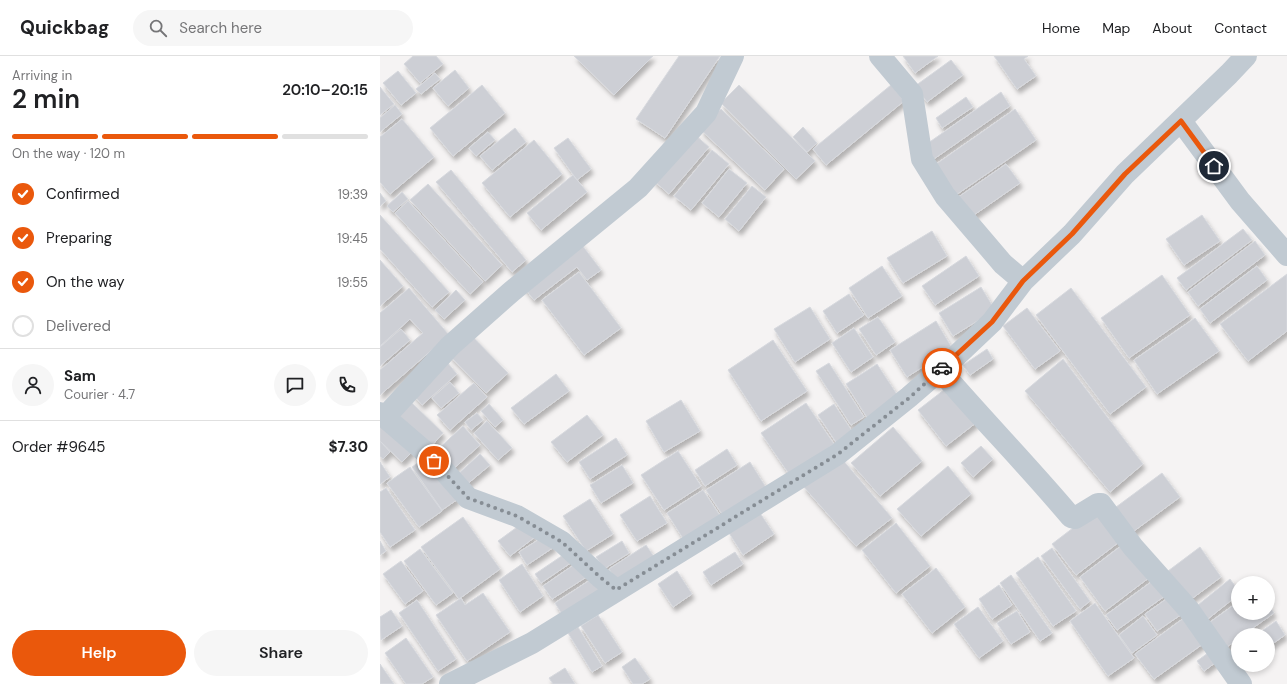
<!DOCTYPE html>
<meta charset="utf-8">
<style>
body{margin:0;font-family:"DM Sans",sans-serif;background:#f6f6f6;color:#202124;height:100vh;display:flex;flex-direction:column;font-size:15px;white-space:nowrap}
*{box-sizing:border-box;margin:0}
p{font-size:13px;color:#757577}
.icon{flex:none;width:22px;height:22px;fill:none;stroke:currentColor;stroke-width:2;stroke-linecap:round;stroke-linejoin:round}
.map{position:relative;flex:1;overflow:hidden}
.sheet{display:flex;flex-direction:column;background:#fff;width:380px}
.sheet>*{flex:none}
.controls{position:absolute;left:851px;top:520px;display:grid;gap:8px}
.controls a{display:grid;place-items:center;width:44px;height:44px;border-radius:50%;background:#fff;box-shadow:0 2px 6px #0003;font-size:20px}
.pin{position:absolute;display:grid;place-items:center;width:34px;height:34px;color:#fff;margin:-17px;border:2px solid #fff;border-radius:50%;box-shadow:0 1px 4px #0007}
.courier{position:absolute;display:grid;place-items:center;width:40px;height:40px;margin:-20px;border:3px solid #ea580c;border-radius:50%;background:#fff;color:#222;box-shadow:0 1px 5px #0007}
.summary em{font-style:normal;font-weight:600}
.summary div{display:flex;flex-direction:column-reverse}
.summary{display:flex;align-items:center;justify-content:space-between;height:68px;padding:0 12px}
h1{font-size:26px;font-weight:600;line-height:30px}
.bar{display:grid;grid-template-columns:repeat(4,1fr);gap:6px 4px;align-content:center;height:48px;padding:0 12px}
.bar i{height:5px;border-radius:3px;background:#e0e0e0}
.bar .selected{background:#ea580c}
.bar p{grid-column:span 4}
.line{display:flex;align-items:center;gap:10px;padding:0 12px;border-top:1px solid #e0e0e0}
.line div{flex:1}
.round{display:grid;place-items:center;flex:none;width:42px;height:42px;border-radius:21px;background:#f6f6f6}
ol{padding:0 12px;list-style:none}
li{display:flex;align-items:center;gap:12px;height:44px}
li p{margin-inline-start:auto}
li .icon{padding:4px;border-radius:50%;background:#ea580c;color:#fff;stroke-width:4}
li:last-child{color:#757577}
li i{width:22px;height:22px;border:2px solid #e0e0e0;border-radius:50%}
.action{display:flex;gap:8px;margin-top:auto;padding:8px 12px}
.action a{flex:1;height:46px;border-radius:24px;background:#ea580c;color:#fff;font-size:16px;font-weight:600;line-height:46px;text-align:center}
.action a+a{background:#f6f6f6;color:#202124}
header{display:flex;align-items:center;gap:24px;box-sizing:border-box;height:56px;padding:0 20px;background:#fff;border-bottom:1px solid #e0e0e0}
header strong{font-size:19px}
nav{display:flex;gap:22px;margin-inline-start:auto;font-size:14px}
.search{width:280px;height:36px;background:#f6f6f6;display:flex;align-items:center;gap:10px;box-sizing:border-box;padding:0 14px;border-radius:22px;color:#757577;font-size:15px}
main{display:flex;flex:1;min-height:0}
.map>svg:first-child{display:block}
.building{fill:#cdcfd5;stroke:#d7d9de;filter:url(#shadow)}
.lines{fill:none;stroke-linecap:round;stroke-linejoin:round}
.minor{stroke:#c1cad2;stroke-width:22}
.done{stroke:#868d94;stroke-width:4;stroke-dasharray:0 7.2}
.route{stroke:#ea580c;stroke-width:5}
</style>
<header>
<strong>Quickbag</strong>
<div class="search"><svg class="icon" aria-label="search" viewBox="0 0 24 24"><circle cx="10" cy="10" r="6"/><path d="M15 15l6 6"/></svg>Search here</div>
<nav><a>Home</a><a>Map</a><a>About</a><a>Contact</a></nav>
</header>
<main>
<section class="sheet">
<div class="summary"><div><h1>2 min</h1><p>Arriving in</p></div><em>20:10–20:15</em></div>
<div class="bar"><i class="selected"></i><i class="selected"></i><i class="selected"></i><i></i><p>On the way · 120 m</p></div>
<ol>
<li><svg class="icon" aria-label="check" viewBox="0 0 24 24"><path d="M5 12l5 5 9-10"/></svg>Confirmed<p>19:39</p></li>
<li><svg class="icon" aria-label="check" viewBox="0 0 24 24"><path d="M5 12l5 5 9-10"/></svg>Preparing<p>19:45</p></li>
<li><svg class="icon" aria-label="check" viewBox="0 0 24 24"><path d="M5 12l5 5 9-10"/></svg>On the way<p>19:55</p></li>
<li><i></i>Delivered</li>
</ol>
<div class="line" style="height:72px"><a class="round"><svg class="icon" aria-label="person" viewBox="0 0 24 24"><circle cx="12" cy="8" r="4"/><path d="M4 21q1-7 8-7t8 7"/></svg></a><div><b>Sam</b><p>Courier · 4.7</p></div><a class="round"><svg class="icon" aria-label="chat" viewBox="0 0 24 24"><path d="M4 5h16v11H9l-5 4z"/></svg></a><a class="round"><svg class="icon" aria-label="phone" viewBox="0 0 24 24"><path d="M5 4h4l2 5-3 2q2 4 5 5l2-3 5 2v4C11 20 4 13 5 4z"/></svg></a></div>
<div class="line" style="height:52px"><div>Order #9645</div><b>$7.30</b></div>
<div class="action"><a>Help</a><a>Share</a></div>
</section>
<div class="map">
<svg width="907" height="628" viewBox="0 0 907 628">
<defs>
<filter id="shadow"><feDropShadow dx="2.5" dy="4.5" stdDeviation="2" flood-color="#0004"/></filter>
</defs>
<rect width="100%" height="100%" fill="#f5f3f3"/>
<!-- building -->
<path class="building" d="M33 0H56L63 8 40 27 24 8Z
M194 0H273L234 39Z
M299 0H340L285 82 256 63Z
M523 0H558L535 17Z
M614 0H648L644 3 656 20 637 33Z
M571 4 583 19 547 46 535 30Z
M75 14 89 32 68 50 53 32Z
M18 15 36 37 21 49 3 27Z
M55 17 60 23 41 38 36 33Z
M102 29 125 57 73 100 50 72Z
M359 29 435 105 416 123 341 47Z
M511 29 524 45 446 109 433 93Z
M0 31 14 48 0 59Z
M621 36 630 50 551 105 541 92Z
M586 41 593 51 562 72 556 62Z
M15 49 22 58 0 76V62Z
M341 53 404 113 385 134 321 74Z
M635 53 656 84 573 141 552 111Z
M22 63 54 101 10 138 0 126V81Z
M423 71 437 87 427 96 413 81Z
M135 72 146 86 112 114 100 100Z
M108 76 115 84 96 100 89 92Z
M313 77 329 91 289 138 273 124Z
M188 82 211 113 197 124 174 92Z
M154 84 182 118 130 161 102 127Z
M332 94 349 108 311 154 294 140Z
M626 108 640 127 591 161 577 142Z
M349 113 367 127 339 161 322 147Z
M71 114 146 204 132 216 56 126Z
M193 119 207 136 161 174 147 157Z
M48 128 122 209 105 225 30 144Z
M372 130 386 141 359 175 345 163Z
M22 136 28 143 13 156 7 150Z
M0 137 6 145 0 150Z
M28 145 103 226 90 238 15 157Z
M0 159 69 236 52 251 0 193Z
M822 159 840 185 804 209 786 183Z
M863 173 872 184 806 234 797 222Z
M552 175 567 200 523 227 507 202Z
M199 185 221 214 207 224 197 211 154 244 142 229Z
M875 185 885 199 818 250 808 236Z
M586 200 599 220 555 249 542 230Z
M0 204 23 230 0 250Z
M502 210 522 240 488 262 469 232Z
M877 210 887 224 830 267 820 253Z
M199 216 241 272 204 299 162 244Z
M907 218V275L868 305 840 268Z
M782 219 810 259 749 302 721 262Z
M601 231 615 254 573 280 559 257Z
M29 232 69 279 0 339V314L43 277 30 263 0 290V257Z
M691 232 766 331 730 358 656 259Z
M76 234 85 244 64 263 55 254Z
M469 238 484 259 457 277 443 255Z
M430 251 450 283 415 306 394 273Z
M647 252 680 295 655 313 623 270Z
M498 261 515 286 496 299 479 273Z
M815 262 839 295 777 338 754 304Z
M556 265 572 292 527 321 510 294Z
M474 272 493 301 471 316 452 287Z
M21 273 30 284 0 310V291Z
M90 278 128 317 106 337 69 299Z
M393 284 427 335 381 365 348 314Z
M607 293 613 303 590 319 583 309Z
M683 303 763 408 730 436 645 335Z
M67 306 77 318 42 349 32 337Z
M449 307 484 361 471 369 436 315Z
M497 308 520 343 488 363 466 328Z
M176 318 189 335 144 368 131 352Z
M70 326 79 337 61 352 52 342Z
M94 327 107 341 70 374 57 359Z
M569 330 597 366 566 390 538 354Z
M27 342 63 377 48 394 12 358Z
M301 344 320 375 284 396 266 365Z
M426 347 454 388 409 418 381 377Z
M109 348 123 364 115 371 101 355Z
M454 348 474 378 458 389 438 359Z
M97 357 103 364 91 374 85 366Z
M207 359 223 379 187 406 171 386Z
M0 362 34 394 22 406 0 385Z
M107 365 132 392 118 404 94 377Z
M83 370 100 389 71 415 55 396Z
M513 371 542 405 500 440 471 407Z
M236 382 247 399 210 423 199 406Z
M0 385 10 396 3 403 0 400Z
M601 390 613 403 593 421 581 407Z
M347 393 357 409 325 430 315 414Z
M298 395 321 430 284 454 261 419Z
M100 398 110 409 86 429 77 419Z
M48 400 78 443 62 454 32 411Z
M462 403 512 462 476 490 423 430Z
M0 406 10 421 0 428Z
M370 406 387 433 344 461 326 434Z
M242 409 253 427 221 447 210 429Z
M568 410 591 438 541 480 517 453Z
M30 411 62 455 39 471 7 427Z
M782 417 800 441 750 478 732 454Z
M6 432 35 474 10 491 0 476V436Z
M323 434 341 461 304 484 287 457Z
M270 440 287 467 257 485 240 459Z
M210 443 233 478 206 495 183 460Z
M719 452 743 483 696 519 672 488Z
M380 457 394 478 363 499 349 477Z
M83 461 120 513 79 543 41 491Z
M144 466 155 481 130 500 118 485Z
M516 467 550 510 516 537 482 494Z
M166 479 174 491 147 509 139 496Z
M0 485 6 495 0 499Z
M242 485 249 497 224 513 216 501Z
M745 487 770 521 725 555 700 521Z
M266 489 275 502 238 527 229 513Z
M820 491 841 521 806 547 784 518Z
M672 492 710 545 700 553 661 500Z
M40 493 73 537 56 549 24 505Z
M189 495 195 504 161 527 155 518Z
M355 496 363 508 331 529 323 516Z
M658 501 696 555 673 570 636 517Z
M21 505 43 535 25 548 3 518Z
M198 506 208 520 172 543 163 530Z
M142 508 163 540 140 556 119 524Z
M556 512 585 551 552 577 522 538Z
M297 515 312 538 293 551 278 528Z
M631 519 672 577 660 585 620 527Z
M778 521 789 537 737 574 726 559Z
M213 522 223 537 185 563 175 547Z
M850 523 858 534V539L824 566 813 553Z
M619 529 632 549 612 563 599 543Z
M103 537 130 576 87 605 56 559 81 542 85 549Z
M792 539 805 556 777 575 765 558Z
M37 544 76 603 58 615 19 557Z
M858 546V557H888V549L894 557 863 579H858V583L844 593 826 569Z
M715 547 754 602 728 620 690 565Z
M598 551 623 585 599 602 574 568Z
M11 554 22 570 1 584 0 561Z
M637 555 650 576 631 588 617 567Z
M218 559 242 596 225 607 201 570Z
M808 559 827 585 774 623 755 598Z
M763 560 777 579 752 597 739 579Z
M896 565 905 579 888 591V579H876Z
M198 571 222 610 212 616 188 577Z
M26 582 53 621 42 628H26L5 597Z
M858 591V608L850 596Z
M832 594 839 604 824 615 817 605Z
M255 602 270 623 262 628H253L242 611Z
M0 608 14 628H0Z
M185 612 195 628H173L169 622Z"/>
<g class="lines">
<!-- minor -->
<path class="minor" d="M500 0 532 38 542 103 565 140 623 208 643 225
M801 65 860 145 907 199
M560 314C603 364 649 411 691 461L695 462 718 448H721L753 491 809 554 861 628
M0 357 43 394 65 416 88 442 137 460 182 486 220 521 236 534
M5 361 70 290 131 236 258 132 326 57 353 0
M70 628 152 587 458 398 529 341 574 302 612 266 643 225 692 178 745 118 849 18 866 0"/>
</g>
<g class="lines">
<!-- done -->
<path class="done" d="M54 405 88 442 137 460 182 486 220 521 236 534 458 398 529 342 562 312"/>
<!-- route -->
<path class="route" d="M562 312 612 266 643 225 692 178 745 118 801 65 834 110"/>
</g>
</svg>
<div class="controls">
<a>+</a>
<a>−</a>
</div>
<div class="pin" style="left:54px;top:405px;background:#ea580c"><svg class="icon" aria-label="bag" viewBox="0 0 24 24"><path d="M5 8h14l-1 12H6zM9 8a3 3 0 0 1 6 0"/></svg></div>
<div class="pin" style="left:834px;top:110px;background:#1f2937"><svg class="icon" aria-label="home" viewBox="0 0 24 24"><path d="M3 11l9-7 9 7M6 9v11h12V9"/></svg></div>
<div class="courier" style="left:562px;top:312px"><svg class="icon" aria-label="car" viewBox="0 0 24 24"><path d="M5 17H2v-5l4-1 3-4h7l3 4 3 1v5h-3M9 17h6M6 11h13"/><circle cx="7" cy="17" r="2"/><circle cx="17" cy="17" r="2"/></svg></div>
</div>
</main>
